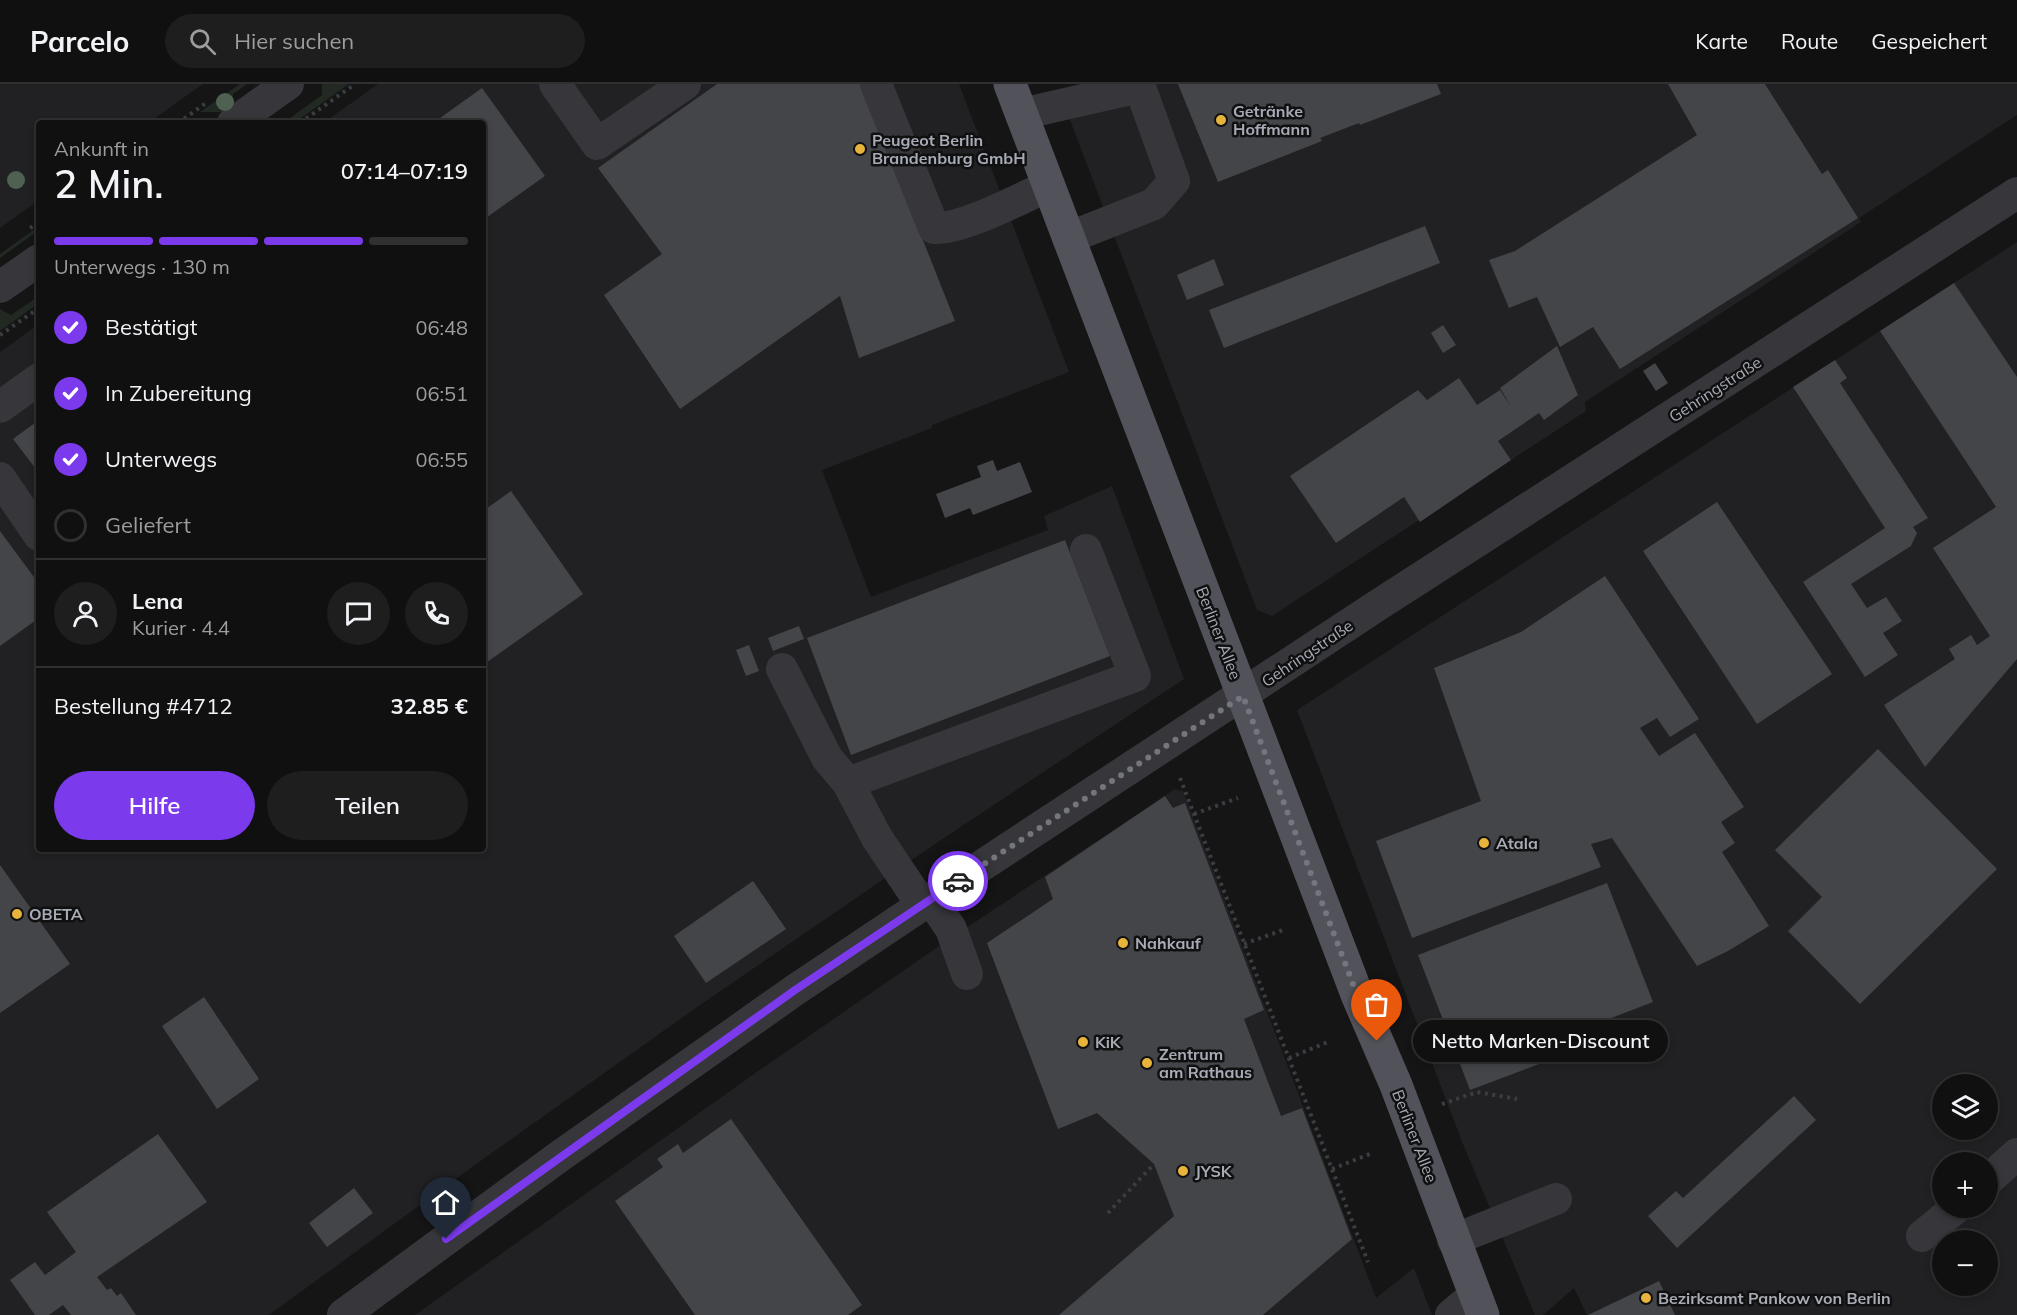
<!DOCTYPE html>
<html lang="de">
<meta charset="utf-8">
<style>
body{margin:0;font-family:Mulish,sans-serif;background:#1e1e1e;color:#f1f3f6;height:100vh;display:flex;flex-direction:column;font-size:22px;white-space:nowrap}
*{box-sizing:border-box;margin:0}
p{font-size:20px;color:#9c9d9f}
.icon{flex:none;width:33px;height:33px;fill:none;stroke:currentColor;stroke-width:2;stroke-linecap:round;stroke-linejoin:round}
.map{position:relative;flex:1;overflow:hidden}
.details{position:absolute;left:36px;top:36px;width:450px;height:732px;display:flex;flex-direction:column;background:#101010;border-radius:6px;box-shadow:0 3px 9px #0003,0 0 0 2px #303030}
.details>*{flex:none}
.fabs{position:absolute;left:1932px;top:990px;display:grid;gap:12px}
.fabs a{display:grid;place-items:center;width:66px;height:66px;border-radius:50%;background:#101010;box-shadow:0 3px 9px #0003,0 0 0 2px #303030;font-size:30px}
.pin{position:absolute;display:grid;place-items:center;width:51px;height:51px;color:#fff;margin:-62px -26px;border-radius:50% 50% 50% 0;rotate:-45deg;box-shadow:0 0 6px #0007}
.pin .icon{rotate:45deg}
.courier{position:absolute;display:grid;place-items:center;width:60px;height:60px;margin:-30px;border:4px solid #7c3aed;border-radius:50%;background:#fff;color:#222;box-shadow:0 2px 8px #0007}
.bubble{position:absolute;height:42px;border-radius:21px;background:#101010;box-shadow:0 3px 9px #0003,0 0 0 2px #303030;font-size:20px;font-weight:600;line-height:42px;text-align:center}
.head em{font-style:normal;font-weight:600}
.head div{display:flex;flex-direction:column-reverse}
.head{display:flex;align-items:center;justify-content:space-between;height:102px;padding:0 18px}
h1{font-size:39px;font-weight:600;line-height:45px}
.bar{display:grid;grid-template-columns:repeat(4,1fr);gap:9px 6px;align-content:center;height:72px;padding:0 18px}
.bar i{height:8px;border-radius:4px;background:#303030}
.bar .current{background:#7c3aed}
.bar p{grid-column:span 4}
.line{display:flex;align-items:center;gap:15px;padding:0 18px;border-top:2px solid #303030}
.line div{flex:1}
.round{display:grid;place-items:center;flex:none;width:63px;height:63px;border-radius:32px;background:#1e1e1e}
ol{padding:0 18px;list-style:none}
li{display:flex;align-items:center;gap:18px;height:66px}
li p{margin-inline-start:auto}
li .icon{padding:6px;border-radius:50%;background:#7c3aed;color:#fff;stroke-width:4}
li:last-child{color:#9c9d9f}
li i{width:33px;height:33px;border:3px solid #303030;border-radius:50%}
.primary-button{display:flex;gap:12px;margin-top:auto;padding:12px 18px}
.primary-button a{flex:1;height:69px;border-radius:36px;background:#7c3aed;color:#fff;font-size:24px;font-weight:600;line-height:69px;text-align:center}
.primary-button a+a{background:#1e1e1e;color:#f1f3f6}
header{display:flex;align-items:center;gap:36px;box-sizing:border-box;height:84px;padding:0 30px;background:#101010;border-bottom:2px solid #303030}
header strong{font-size:28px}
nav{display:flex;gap:33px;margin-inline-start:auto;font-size:21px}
.search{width:420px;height:54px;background:#1e1e1e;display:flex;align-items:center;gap:15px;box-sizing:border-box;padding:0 21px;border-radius:33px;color:#9c9d9f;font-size:22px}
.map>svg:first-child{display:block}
.built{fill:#212123;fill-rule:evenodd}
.green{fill:#212922}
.building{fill:#444549}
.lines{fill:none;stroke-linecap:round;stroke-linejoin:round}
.path{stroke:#3c3d42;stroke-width:4;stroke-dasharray:3 4.5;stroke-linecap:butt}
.minor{stroke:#36363b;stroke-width:32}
.major{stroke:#52535a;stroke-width:33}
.tree{fill:#4f6151}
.done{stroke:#74767e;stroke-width:6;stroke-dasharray:0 10.8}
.route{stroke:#7c3aed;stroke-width:8}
.poi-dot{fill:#e8b33b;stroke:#101011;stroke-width:2}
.labels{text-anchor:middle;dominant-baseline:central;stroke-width:5;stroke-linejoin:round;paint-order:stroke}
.poi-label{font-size:16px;font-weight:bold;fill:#a7abb6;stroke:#101011;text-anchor:start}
.street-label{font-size:16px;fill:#a7abb6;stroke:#101011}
</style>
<header>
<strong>Parcelo</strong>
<div class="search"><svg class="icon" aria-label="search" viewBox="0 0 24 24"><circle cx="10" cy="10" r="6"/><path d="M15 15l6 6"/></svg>Hier suchen</div>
<nav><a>Karte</a><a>Route</a><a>Gespeichert</a></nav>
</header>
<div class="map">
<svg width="2017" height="1231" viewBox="0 0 2017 1231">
<rect width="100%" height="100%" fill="#151516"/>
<!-- built -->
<path class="built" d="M0 0H203L148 39H39V116L0 144Z
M378 0H959L1069 288 932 341V344L822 386 871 513 1048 446 1044 432 1112 402 1184 595 938 758 700 921 482 1076 269 1231H0V268L39 240V765H483V39H323Z
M1086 0H2017V31L1859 134 1861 138 1585 318 1586 327 1272 532 1257 526 1060 10Z
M2017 158V1231H1587L1574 1204 1543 1231H1535L1463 1060 1297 626ZM1942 1000H1988V1046H1942ZM1942 1078H1988V1124H1942ZM1942 1156H1988V1202H1942Z
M1175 705 1183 707 1376 1214 1414 1184 1432 1231H415L754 990 942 860Z"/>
<!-- green -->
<path class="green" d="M240 0H247L233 10 232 22 224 28H200Z
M322 0H349L294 39H283L322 11Z
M39 142V146L0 174V170Z
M39 212V219L0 247V225L11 231Z"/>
<!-- building -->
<path class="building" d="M717 0H861L955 237 859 274 840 212 680 325 604 211 662 170 598 84Z
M1178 0H1437L1441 10 1360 41 1359 39 1320 54 1322 57 1218 98Z
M1668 0H1765L1822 90 1828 86 1858 134 1620 285 1593 243 1560 263 1537 213 1509 224 1489 176 1515 167 1697 51Z
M482 4 545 92 483 136V39H433Z
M1425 142 1440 179 1224 264 1209 226Z
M1214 175 1224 201 1187 216 1177 191Z
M1954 199 2017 293V575L1925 683 1884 621 1955 575 1949 565 1971 551 1977 561 1990 552 1933 464 1996 423 1880 247Z
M1443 241 1456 261 1443 269 1431 249Z
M1557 262 1578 311 1544 336 1539 329 1498 357 1511 376 1420 438 1404 413 1336 459 1290 392 1418 306 1427 316 1459 294 1477 321 1500 306 1511 323 1500 304Z
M1835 276 1847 294 1840 299 1928 434 1913 443 1917 449 1911 462 1851 500 1867 524 1886 513 1902 537 1883 549 1898 571 1865 593 1803 498 1885 444 1793 303Z
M1655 279 1668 299 1656 307 1643 287Z
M39 336V389L13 355Z
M993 376 997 387 1020 378 1032 408 973 431 970 424 945 434 936 410 981 393 977 382Z
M511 407 583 510 483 581V427Z
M1717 418 1832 590 1757 640 1643 467Z
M0 447 39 500V534L0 562Z
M1065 456 1110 572 851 671 807 554Z
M1605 492 1699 635 1670 653 1657 634 1640 644 1659 672 1695 649 1744 723 1721 738 1735 759 1722 768 1769 842 1728 867 1697 882 1612 754 1591 760 1601 783 1412 854 1376 757 1481 717 1434 584 1521 548Z
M799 542 804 555 773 567 768 554Z
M749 561 759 587 746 592 736 566Z
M1878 665 1997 785 1860 920 1788 847 1822 813 1775 766Z
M1165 712 1173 724 1185 719 1264 926 1244 935 1281 1032 1302 1024 1352 1155 1263 1231H1059L1174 1132 1154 1080 1097 1029 1058 1045 987 859 1053 815 1045 793Z
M0 781 70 880 0 929Z
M753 797 786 845 706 899 674 852Z
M1607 799 1653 918 1533 964 1539 980 1470 1006 1418 871Z
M204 913 259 995 217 1025 162 942Z
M1794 1012 1816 1036 1677 1164 1648 1132 1676 1107 1683 1114Z
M731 1035 862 1221 848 1231H695L615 1117 663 1083 657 1075 678 1060 683 1069Z
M158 1050 207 1118 97 1193 107 1206 111 1204 117 1212 121 1209 136 1231H71L63 1221 49 1231H35L10 1196 35 1178 45 1191 76 1168 47 1128Z
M354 1104 373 1129 327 1163 309 1139Z
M1659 1197 1675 1231H1588Z"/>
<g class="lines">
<!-- path -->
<path class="path" d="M178 39 206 19
M300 39 355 0
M30 144 39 138
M0 251 39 224
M1180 694 1368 1178
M1194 730 1238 714
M1244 860 1286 845
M1289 974 1328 958
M1442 1020 1477 1008 1517 1015
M1332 1085 1370 1070
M1108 1129 1154 1080"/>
<!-- minor -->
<path class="minor" d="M555 0 597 60 685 0
M876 0 934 144C962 146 1021 114 1048 102
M1021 30 1140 3 1174 97 1154 120 1068 154
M233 39 288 0
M0 203 39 176
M0 323 39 295
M0 394 39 451
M782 585 827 674 848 699
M931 815 951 845 967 890
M922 821 877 754 848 699 1135 592 1086 466
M1988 1096 2017 1070
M1922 1152 1956 1124
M1453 1156 1556 1115
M343 1231 560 1072 795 906 922 821 1375 523 2017 109
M1451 1231 1475 1211"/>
<!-- major -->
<path class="major" d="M1010 0 1358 913 1396 1001 1483 1231"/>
</g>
<!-- trees -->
<g class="tree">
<circle cx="225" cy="18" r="9"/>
<circle cx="16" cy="96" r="9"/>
</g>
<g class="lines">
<!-- done -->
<path class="done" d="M958 797 1243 612 1358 913 1377 957"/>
<!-- route -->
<path class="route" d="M446 1155 795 906 958 797"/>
</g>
<!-- markers -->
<g class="poi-dot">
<circle cx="1221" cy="36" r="6"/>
<circle cx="860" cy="65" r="6"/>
<circle cx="1484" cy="759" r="6"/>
<circle cx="17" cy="830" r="6"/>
<circle cx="1123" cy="859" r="6"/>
<circle cx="1083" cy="958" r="6"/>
<circle cx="1147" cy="979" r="6"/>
<circle cx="1183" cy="1087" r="6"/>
<circle cx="1646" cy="1214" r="6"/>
</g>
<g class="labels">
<!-- poi labels -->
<g class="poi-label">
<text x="1233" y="27">Getränke<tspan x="1233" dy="18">Hoffmann</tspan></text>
<text x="872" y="56">Peugeot Berlin<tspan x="872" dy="18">Brandenburg GmbH</tspan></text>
<text x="1496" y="759">Atala</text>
<text x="29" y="830">OBETA</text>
<text x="1135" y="859">Nahkauf</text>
<text x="1095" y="958">KiK</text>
<text x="1159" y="970">Zentrum<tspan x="1159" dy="18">am Rathaus</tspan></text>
<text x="1195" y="1087">JYSK</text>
<text x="1658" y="1214">Bezirksamt Pankow von Berlin</text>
</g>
<!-- street labels -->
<g class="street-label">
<text transform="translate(1715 305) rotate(-33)">Gehringstraße</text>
<text transform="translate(1219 549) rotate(69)">Berliner Allee</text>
<text transform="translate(1307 569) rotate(-34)">Gehringstraße</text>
<text transform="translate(1415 1052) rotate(69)">Berliner Allee</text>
</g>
</g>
</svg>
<div class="fabs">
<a><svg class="icon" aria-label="layers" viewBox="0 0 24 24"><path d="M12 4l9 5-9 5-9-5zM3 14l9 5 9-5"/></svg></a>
<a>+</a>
<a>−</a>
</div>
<div class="pin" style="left:1377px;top:957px;background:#ea580c"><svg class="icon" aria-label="bag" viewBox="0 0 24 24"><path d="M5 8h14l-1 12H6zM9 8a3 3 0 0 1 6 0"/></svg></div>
<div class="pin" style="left:446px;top:1155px;background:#1f2937"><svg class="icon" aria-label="home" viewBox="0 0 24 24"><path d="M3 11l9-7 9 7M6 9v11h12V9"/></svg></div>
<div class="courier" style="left:958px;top:797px"><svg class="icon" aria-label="car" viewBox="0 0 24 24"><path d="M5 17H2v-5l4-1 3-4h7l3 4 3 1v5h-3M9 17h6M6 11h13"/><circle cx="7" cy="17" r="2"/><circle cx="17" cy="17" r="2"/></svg></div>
<div class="bubble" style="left:1413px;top:936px;width:255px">Netto Marken-Discount</div>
<section class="details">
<div class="head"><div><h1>2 Min.</h1><p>Ankunft in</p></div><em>07:14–07:19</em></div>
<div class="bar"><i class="current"></i><i class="current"></i><i class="current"></i><i></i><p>Unterwegs · 130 m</p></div>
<ol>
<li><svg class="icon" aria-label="check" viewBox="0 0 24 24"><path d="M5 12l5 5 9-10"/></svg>Bestätigt<p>06:48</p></li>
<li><svg class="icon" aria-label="check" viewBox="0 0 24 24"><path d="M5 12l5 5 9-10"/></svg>In Zubereitung<p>06:51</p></li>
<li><svg class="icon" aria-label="check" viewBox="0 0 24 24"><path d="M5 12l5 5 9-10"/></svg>Unterwegs<p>06:55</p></li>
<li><i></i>Geliefert</li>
</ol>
<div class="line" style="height:108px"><a class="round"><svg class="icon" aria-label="person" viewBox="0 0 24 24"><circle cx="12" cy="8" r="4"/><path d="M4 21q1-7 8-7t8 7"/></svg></a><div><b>Lena</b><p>Kurier · 4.4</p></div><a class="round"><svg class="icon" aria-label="chat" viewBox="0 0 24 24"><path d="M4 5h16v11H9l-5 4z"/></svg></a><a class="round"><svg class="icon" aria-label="phone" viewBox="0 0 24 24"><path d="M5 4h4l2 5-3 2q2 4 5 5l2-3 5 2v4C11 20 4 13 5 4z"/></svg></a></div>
<div class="line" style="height:78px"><div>Bestellung #4712</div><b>32.85 €</b></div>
<div class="primary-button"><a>Hilfe</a><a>Teilen</a></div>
</section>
</div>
